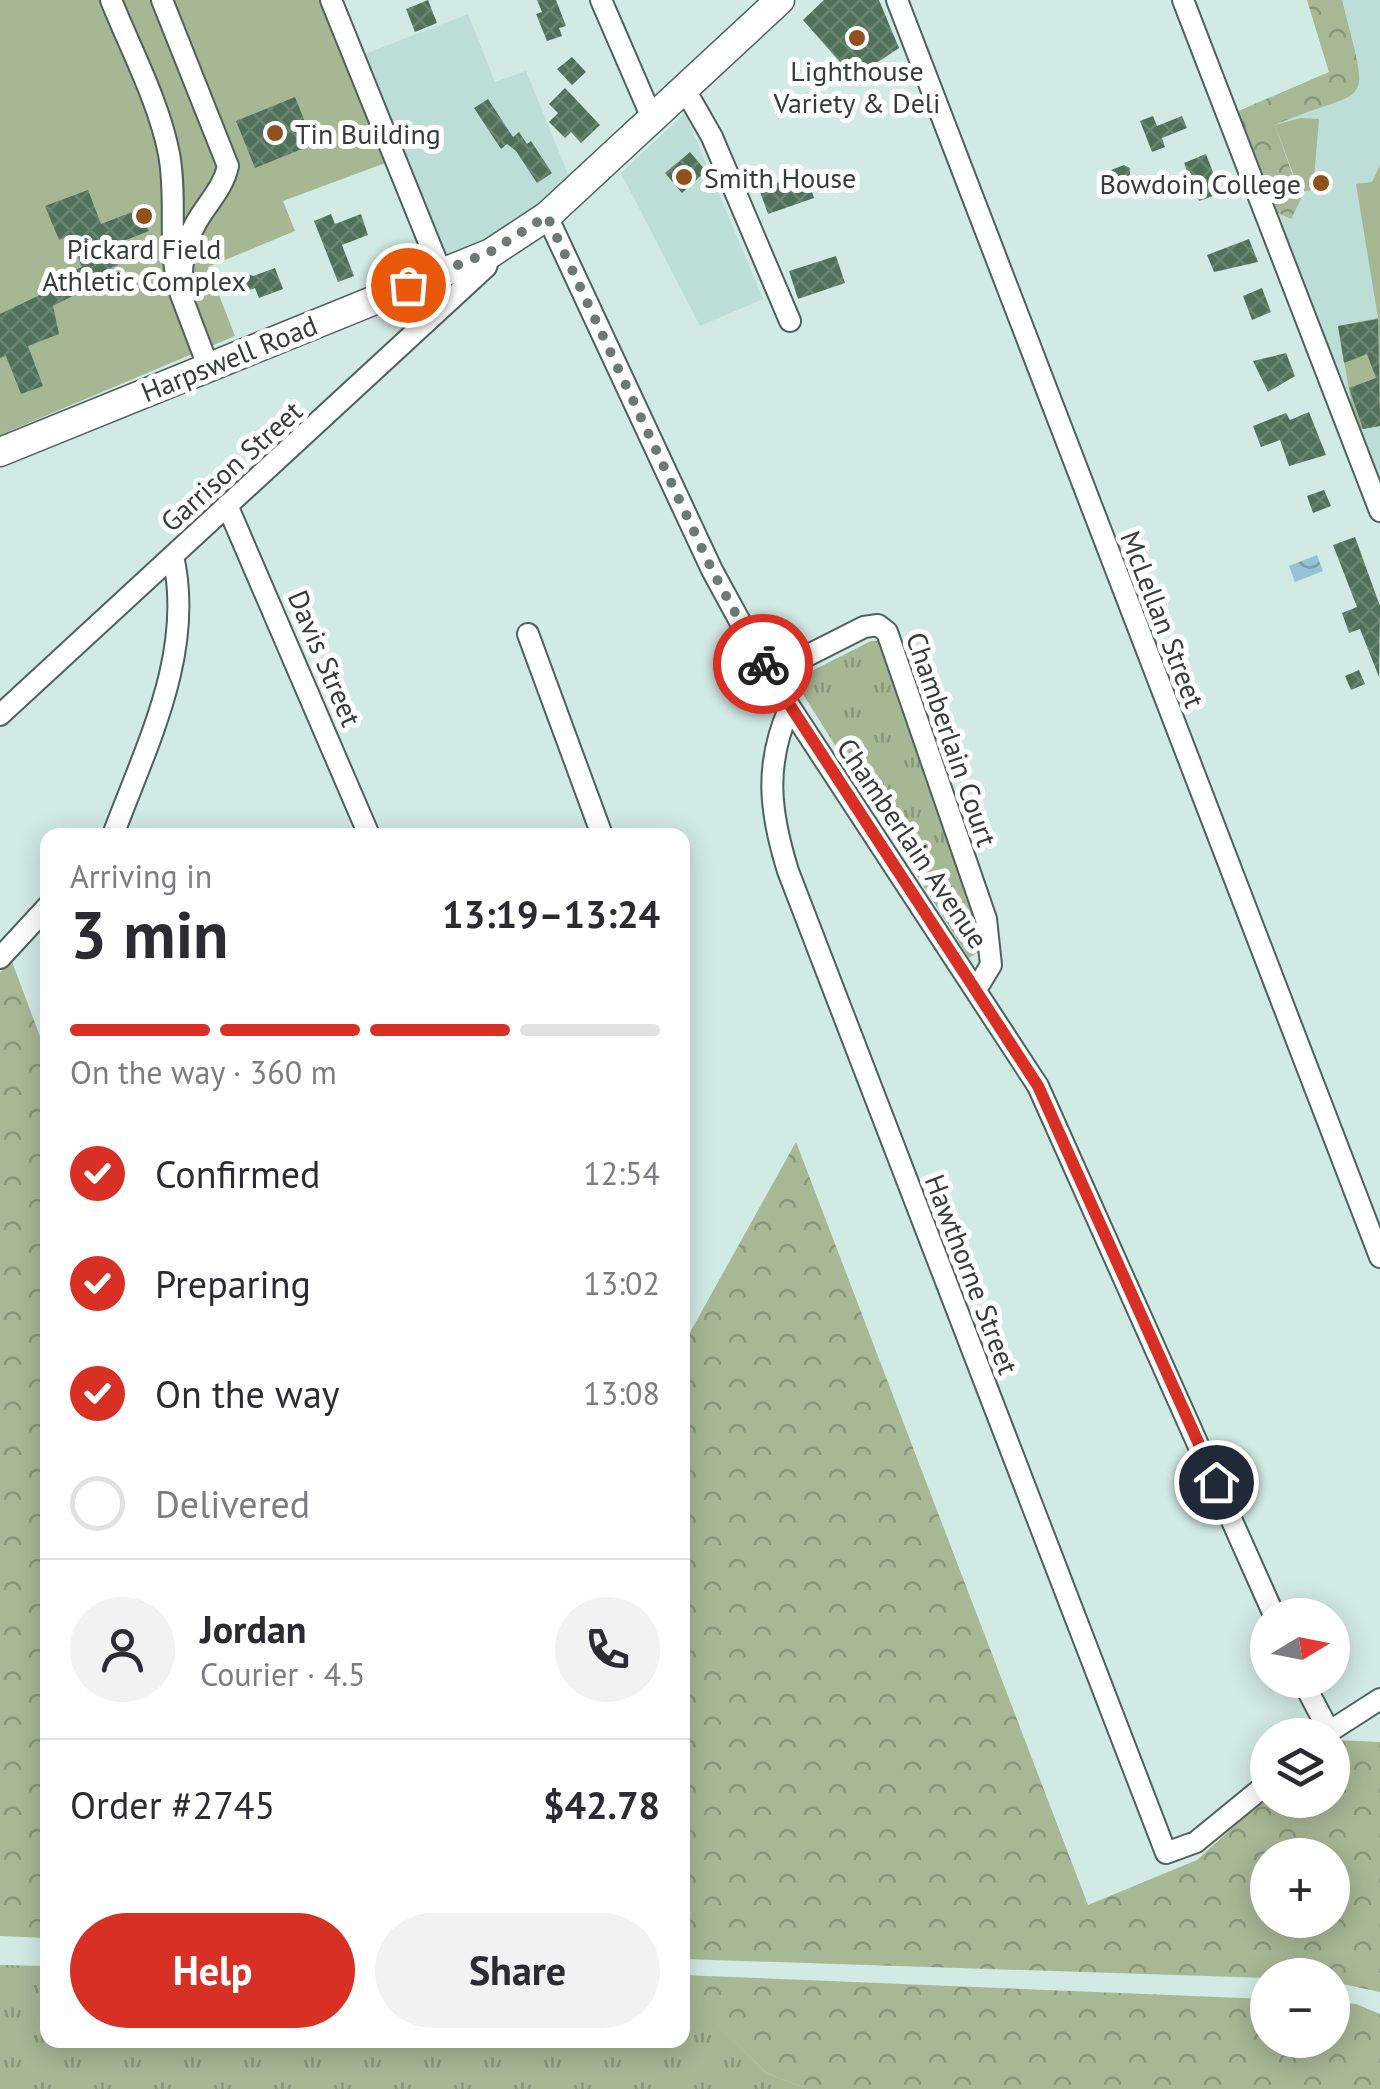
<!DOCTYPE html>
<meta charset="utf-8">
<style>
body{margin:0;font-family:"PT Sans",sans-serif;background:#f2f2f3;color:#2b2b33;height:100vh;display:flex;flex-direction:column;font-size:38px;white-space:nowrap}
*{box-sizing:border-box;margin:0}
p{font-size:32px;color:#7c7c81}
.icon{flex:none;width:55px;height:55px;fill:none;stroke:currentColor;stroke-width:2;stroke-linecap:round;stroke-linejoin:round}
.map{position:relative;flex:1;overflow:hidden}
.panel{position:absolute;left:40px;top:828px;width:650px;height:1220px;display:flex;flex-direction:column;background:#fff;border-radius:20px;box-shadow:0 5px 25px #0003}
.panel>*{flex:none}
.needle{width:65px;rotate:80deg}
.tools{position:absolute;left:1250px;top:1598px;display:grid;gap:20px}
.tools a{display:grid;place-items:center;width:100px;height:100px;border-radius:50%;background:#fff;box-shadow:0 5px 25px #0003;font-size:50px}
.pin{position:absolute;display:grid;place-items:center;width:85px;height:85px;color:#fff;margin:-42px;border:5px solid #fff;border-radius:50%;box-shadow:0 2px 10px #0007}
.courier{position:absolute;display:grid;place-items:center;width:100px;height:100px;margin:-50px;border:8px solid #d93025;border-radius:50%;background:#fff;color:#222;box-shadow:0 2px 12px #0007}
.overview em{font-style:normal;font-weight:800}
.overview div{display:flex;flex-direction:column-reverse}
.overview{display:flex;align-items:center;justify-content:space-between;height:170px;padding:0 30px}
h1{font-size:65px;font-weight:800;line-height:75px}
.bar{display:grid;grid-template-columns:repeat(4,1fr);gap:15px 10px;align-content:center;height:120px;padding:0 30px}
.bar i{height:12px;border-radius:8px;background:#e1e1e2}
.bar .current{background:#d93025}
.bar p{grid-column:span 4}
.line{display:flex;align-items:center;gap:25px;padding:0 30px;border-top:2px solid #e1e1e2}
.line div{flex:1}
.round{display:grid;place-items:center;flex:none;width:105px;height:105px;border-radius:52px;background:#f2f2f3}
ol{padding:0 30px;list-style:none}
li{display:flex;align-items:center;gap:30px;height:110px}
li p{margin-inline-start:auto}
li .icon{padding:10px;border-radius:50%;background:#d93025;color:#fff;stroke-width:4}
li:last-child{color:#7c7c81}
li i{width:55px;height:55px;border:5px solid #e1e1e2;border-radius:50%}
.primary-button{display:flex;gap:20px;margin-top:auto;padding:20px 30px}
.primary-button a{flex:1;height:115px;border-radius:60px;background:#d93025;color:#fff;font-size:40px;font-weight:800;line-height:115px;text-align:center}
.primary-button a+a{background:#f2f2f3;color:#2b2b33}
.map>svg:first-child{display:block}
.built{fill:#bdded6}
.grass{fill:url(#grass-tufts)}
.forest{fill:url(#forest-crowns);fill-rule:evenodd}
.pitch{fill:#a6b794}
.water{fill:url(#water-waves)}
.building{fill:url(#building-cross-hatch)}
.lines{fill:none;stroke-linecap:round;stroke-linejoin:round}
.street-casing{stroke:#4c625c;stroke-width:24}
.secondary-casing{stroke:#4c625c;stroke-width:31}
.street{stroke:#fff;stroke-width:20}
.secondary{stroke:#fff;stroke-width:28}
.done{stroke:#6a7a75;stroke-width:10;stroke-dasharray:0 18}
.route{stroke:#d93025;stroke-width:12}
.poi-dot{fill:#92511c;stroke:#fff;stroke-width:4}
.labels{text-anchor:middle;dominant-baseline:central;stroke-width:10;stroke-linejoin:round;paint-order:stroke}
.poi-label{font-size:28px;fill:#333d3a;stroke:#fff}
.street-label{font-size:28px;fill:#333d3a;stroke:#fff}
</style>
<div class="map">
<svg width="1380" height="2089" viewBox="0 0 1380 2089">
<defs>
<pattern id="grass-tufts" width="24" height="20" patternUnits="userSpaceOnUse" patternTransform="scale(2.5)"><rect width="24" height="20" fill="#a6b794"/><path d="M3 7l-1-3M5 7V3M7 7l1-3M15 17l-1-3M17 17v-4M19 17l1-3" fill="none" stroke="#88967a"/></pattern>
<pattern id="forest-crowns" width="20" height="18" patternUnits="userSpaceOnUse" patternTransform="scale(2.5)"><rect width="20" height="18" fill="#a7b894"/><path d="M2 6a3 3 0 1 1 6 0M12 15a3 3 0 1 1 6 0" fill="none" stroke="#89977a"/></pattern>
<pattern id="water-waves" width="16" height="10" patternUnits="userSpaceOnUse" patternTransform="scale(2.5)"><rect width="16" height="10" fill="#96c2d5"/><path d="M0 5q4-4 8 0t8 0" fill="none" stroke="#7b9fae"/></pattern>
<pattern id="building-cross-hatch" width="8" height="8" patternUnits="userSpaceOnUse" patternTransform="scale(2.5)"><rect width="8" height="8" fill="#4f7159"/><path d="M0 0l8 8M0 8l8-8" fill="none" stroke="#6c8674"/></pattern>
</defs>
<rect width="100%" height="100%" fill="#d1eae3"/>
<!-- built -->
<path class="built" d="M1307 0H1380V496L1234 113 1329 72Z
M468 14 495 82 526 71 570 179 498 237 449 260 406 155 388 162 347 61Z
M685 113 763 299 700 326 621 173Z"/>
<!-- grass -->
<path class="grass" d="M871 641H882L979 917 981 950 969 958 794 680Z
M0 1965 47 1966 48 2040H682L683 1990 766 2073 808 2089H0Z"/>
<!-- forest -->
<path class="forest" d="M1307 0H1342C1372 118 1370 83 1275 125L1301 199 1291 219 1272 210 1234 113 1329 72Z
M11 959 47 1055V1938L0 1936V973Z
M796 1142 1088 1905 1197 1860 1267 1796 1268 1800H1332L1333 1740 1380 1742V1992L1333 1982 1332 1975 1267 1978 683 1959V1345ZM1268 1855H1332V1920H1268Z
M682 1975 1267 1999 1268 2040H1332L1333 2002 1356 2004 1380 2014V2089H808L766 2073 685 1993Z"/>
<!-- pitch -->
<path class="pitch" d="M0 0H322L388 162 283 201 295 231 208 267 235 336 0 435Z
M1301 118 1319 119 1313 190 1300 192 1275 125Z
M1380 165V426L1356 430 1338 326 1378 318 1356 184 1372 182Z"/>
<!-- water -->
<path class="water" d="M1317 555 1323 571 1295 582 1289 566Z"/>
<!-- building -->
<path class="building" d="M428 0 437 23 415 32 406 9Z
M537 0H556L566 26 559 28 562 36 547 41 536 14 542 12Z
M824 0H879L899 48 854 78 803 20Z
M572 57 586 72 572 85 557 69Z
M565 88 600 125 581 143 571 132 565 138 549 122 558 113 549 104Z
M295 97 314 144 255 168 236 121Z
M488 99 513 137 519 132 527 144 531 141 552 173 537 183 516 151 507 144 501 149 474 108Z
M1153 116 1157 126 1182 116 1187 128 1162 138 1165 147 1152 152 1140 121Z
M690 152 706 171 682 193 665 173Z
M1206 154 1221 193 1199 201 1197 195 1186 199 1180 183 1190 179 1184 163Z
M1124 165 1130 168V180L1104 190 1098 175Z
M806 173 814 198 768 214 759 189Z
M88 190 101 224 140 209 149 231 111 246 118 265 111 268 115 274 53 306 59 334 28 346 43 386 21 394 6 356 0 358V314L67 282 64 275 82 267 69 236 59 240 45 206Z
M331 214 335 224 361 214 368 235 342 245 354 276 338 282 314 221Z
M1249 239 1258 262 1214 272 1207 255Z
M836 256 845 283 798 299 789 271Z
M275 268 283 289 259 298 255 288 237 295 230 277 243 272 253 276Z
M1262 288 1271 312 1252 320 1243 296Z
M1378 319 1380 426 1363 429 1349 388 1376 378 1367 354 1344 363 1338 326Z
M1286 353 1295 376 1268 392 1253 361Z
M1309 412 1326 455 1289 466 1280 440 1261 447 1253 426 1286 413 1290 420Z
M1324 490 1331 506 1313 513 1307 496Z
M1355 537 1380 606 1379 677 1360 629 1349 633 1342 613 1357 607 1333 545Z
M1359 670 1365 684 1351 690 1345 676Z"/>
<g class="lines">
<!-- street casing -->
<g class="street-casing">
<path id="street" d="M111 0C131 50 159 102 169 154 178 201 166 249 181 295 181 269 183 246 196 223 207 203 223 189 228 166L162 0
M331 0 441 272
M601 0 652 118
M897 0 1380 1257
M1183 0 1380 511
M684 88 712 137 790 321
M547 216 712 570 769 675 1038 1086 1274 1615
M181 295 208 366
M227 505 369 835
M528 634 602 835
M769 675 864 627 878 625 887 632 986 919 991 965 977 988
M789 709C764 766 770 813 788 871L1166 1853 1196 1842 1268 1783
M0 715 486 267 491 253
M113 835C146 746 195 653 173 556
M0 958 48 906
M1302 1680 1329 1731
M1324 1735 1380 1699"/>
</g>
<!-- secondary casing -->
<g class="secondary-casing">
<path id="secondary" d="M0 452 491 253 547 216 780 0"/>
</g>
<!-- street -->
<use href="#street" class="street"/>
<!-- secondary -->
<use href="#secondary" class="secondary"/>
</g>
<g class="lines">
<!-- done -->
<path class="done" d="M408 285 490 252 547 216 712 570 763 664"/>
<!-- route -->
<path class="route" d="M763 664 1038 1086 1216 1482"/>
</g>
<!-- markers -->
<g class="poi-dot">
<circle cx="857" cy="38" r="10"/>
<circle cx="275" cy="133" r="10"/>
<circle cx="684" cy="177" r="10"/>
<circle cx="1321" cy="183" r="10"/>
<circle cx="144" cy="216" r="10"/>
</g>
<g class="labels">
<!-- poi labels -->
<g class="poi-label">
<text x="857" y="70">Lighthouse<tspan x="857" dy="32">Variety &amp; Deli</tspan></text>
<text x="295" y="133" text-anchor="start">Tin Building</text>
<text x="704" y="177" text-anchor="start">Smith House</text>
<text x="1301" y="183" text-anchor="end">Bowdoin College</text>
<text x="144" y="248">Pickard Field<tspan x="144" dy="32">Athletic Complex</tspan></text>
</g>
<!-- street labels -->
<g class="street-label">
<text transform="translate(229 358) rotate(-22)">Harpswell Road</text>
<text transform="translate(231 466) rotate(-42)">Garrison Street</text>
<text transform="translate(1163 619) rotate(69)">McLellan Street</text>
<text transform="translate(325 658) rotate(67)">Davis Street</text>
<text transform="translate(952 739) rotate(71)">Chamberlain Court</text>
<text transform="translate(913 843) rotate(56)">Chamberlain Avenue</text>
<text transform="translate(972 1274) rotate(69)">Hawthorne Street</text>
</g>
</g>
</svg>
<div class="tools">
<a><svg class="needle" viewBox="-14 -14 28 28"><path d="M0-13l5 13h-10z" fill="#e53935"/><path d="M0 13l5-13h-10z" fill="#7c7c81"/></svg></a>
<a><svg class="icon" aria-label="layers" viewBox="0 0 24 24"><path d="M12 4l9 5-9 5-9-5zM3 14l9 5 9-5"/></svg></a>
<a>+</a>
<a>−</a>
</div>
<div class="pin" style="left:408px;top:285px;background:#ea580c"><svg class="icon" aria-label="bag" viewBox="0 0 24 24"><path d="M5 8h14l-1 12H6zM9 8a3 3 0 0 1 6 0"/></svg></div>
<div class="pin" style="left:1216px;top:1482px;background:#1f2937"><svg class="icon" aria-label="home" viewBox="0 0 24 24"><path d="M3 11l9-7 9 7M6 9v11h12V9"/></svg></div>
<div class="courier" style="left:763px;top:664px"><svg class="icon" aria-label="bike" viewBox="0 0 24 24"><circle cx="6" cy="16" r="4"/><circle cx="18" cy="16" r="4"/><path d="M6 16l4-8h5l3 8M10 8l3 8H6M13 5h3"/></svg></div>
<section class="panel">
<div class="overview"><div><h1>3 min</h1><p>Arriving in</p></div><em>13:19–13:24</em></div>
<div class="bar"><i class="current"></i><i class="current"></i><i class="current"></i><i></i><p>On the way · 360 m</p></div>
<ol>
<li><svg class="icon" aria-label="check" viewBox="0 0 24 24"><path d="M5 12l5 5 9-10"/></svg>Confirmed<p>12:54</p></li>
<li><svg class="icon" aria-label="check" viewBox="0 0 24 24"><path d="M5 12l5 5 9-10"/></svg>Preparing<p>13:02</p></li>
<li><svg class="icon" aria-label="check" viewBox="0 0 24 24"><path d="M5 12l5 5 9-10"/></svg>On the way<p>13:08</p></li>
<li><i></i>Delivered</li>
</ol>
<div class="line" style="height:180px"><a class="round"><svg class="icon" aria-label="person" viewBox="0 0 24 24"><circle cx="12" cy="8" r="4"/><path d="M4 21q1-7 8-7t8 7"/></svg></a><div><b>Jordan</b><p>Courier · 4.5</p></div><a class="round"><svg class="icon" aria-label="phone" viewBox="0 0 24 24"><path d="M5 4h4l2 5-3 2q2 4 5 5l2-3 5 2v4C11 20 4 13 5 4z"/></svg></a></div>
<div class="line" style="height:130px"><div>Order #2745</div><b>$42.78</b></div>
<div class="primary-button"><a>Help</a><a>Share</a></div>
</section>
</div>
